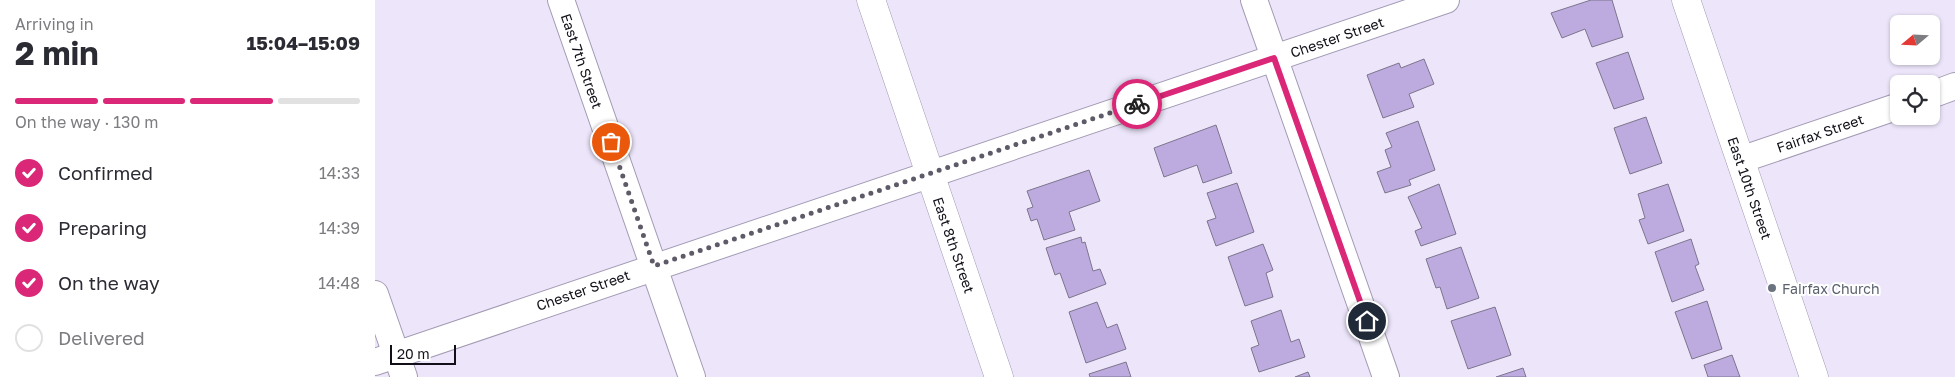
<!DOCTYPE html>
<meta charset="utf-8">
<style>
body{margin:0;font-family:"Golos Text",sans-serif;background:#f7f7f7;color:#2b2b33;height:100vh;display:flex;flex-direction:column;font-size:19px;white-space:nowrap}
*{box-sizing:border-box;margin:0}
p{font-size:16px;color:#7c7c81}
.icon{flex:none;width:28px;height:28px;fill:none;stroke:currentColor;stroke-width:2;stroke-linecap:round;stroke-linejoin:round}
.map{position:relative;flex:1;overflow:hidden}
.side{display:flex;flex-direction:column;background:#fff;width:375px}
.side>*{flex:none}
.needle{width:32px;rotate:251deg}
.tools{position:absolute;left:1515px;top:15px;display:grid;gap:10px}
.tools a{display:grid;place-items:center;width:50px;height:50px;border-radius:8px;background:#fff;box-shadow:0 1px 4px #0004;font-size:25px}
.scale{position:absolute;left:15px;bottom:12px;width:66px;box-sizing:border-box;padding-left:5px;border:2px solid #120f18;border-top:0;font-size:14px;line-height:18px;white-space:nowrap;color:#120f18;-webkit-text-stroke:4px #fff;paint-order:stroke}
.pin{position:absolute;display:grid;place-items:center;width:42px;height:42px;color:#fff;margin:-21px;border:2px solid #fff;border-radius:50%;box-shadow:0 1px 5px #0007}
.courier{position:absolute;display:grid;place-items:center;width:50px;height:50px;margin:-25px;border:4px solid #db2777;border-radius:50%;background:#fff;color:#222;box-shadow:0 1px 6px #0007}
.summary em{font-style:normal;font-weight:700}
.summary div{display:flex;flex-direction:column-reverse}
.summary{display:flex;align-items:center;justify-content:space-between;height:85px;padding:0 15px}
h1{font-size:32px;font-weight:700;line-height:38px}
.bar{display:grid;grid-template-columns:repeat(4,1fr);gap:8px 5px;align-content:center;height:60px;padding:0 15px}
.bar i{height:6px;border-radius:4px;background:#e1e1e2}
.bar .current{background:#db2777}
.bar p{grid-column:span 4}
ol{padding:0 15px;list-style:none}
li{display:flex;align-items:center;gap:15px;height:55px}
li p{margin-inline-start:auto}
li .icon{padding:5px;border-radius:50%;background:#db2777;color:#fff;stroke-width:4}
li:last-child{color:#7c7c81}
li i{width:28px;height:28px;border:2px solid #e1e1e2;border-radius:50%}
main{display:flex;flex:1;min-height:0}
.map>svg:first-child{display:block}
.building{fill:#bdabe0;stroke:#7c758c}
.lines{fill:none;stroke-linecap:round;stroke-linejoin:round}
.minor-casing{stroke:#a39bb4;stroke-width:28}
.tertiary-casing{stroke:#a39bb4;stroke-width:29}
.minor{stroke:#fff;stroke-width:26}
.tertiary{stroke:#fff;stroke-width:28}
.done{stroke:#5f5a67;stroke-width:5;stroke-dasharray:0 9}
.route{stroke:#db2777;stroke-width:6}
.worship-dot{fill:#6b7280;stroke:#fff;stroke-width:2}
.labels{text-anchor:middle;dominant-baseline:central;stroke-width:4;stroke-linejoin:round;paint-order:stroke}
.street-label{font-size:14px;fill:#120f18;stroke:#fff}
.worship-label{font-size:14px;fill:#5b616d;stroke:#fff;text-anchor:start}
</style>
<main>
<section class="side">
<div class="summary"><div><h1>2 min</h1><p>Arriving in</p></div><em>15:04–15:09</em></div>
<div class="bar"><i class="current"></i><i class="current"></i><i class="current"></i><i></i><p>On the way · 130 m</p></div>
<ol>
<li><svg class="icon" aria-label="check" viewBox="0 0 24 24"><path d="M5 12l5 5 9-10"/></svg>Confirmed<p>14:33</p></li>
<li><svg class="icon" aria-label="check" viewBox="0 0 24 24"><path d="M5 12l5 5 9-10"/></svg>Preparing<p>14:39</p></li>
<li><svg class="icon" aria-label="check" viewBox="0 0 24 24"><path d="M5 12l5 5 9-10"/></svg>On the way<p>14:48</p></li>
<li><i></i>Delivered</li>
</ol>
</section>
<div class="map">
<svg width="1580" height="377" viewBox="0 0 1580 377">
<rect width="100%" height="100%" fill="#ede6fb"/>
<!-- building -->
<path class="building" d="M1216 0H1237L1248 37 1217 47 1210 29 1187 38 1176 13Z
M1253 52 1269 99 1239 109 1221 63Z
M1049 59 1059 84 1034 94 1039 107 1008 118 992 75 1024 63 1026 68Z
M1271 117 1287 163 1255 174 1239 128Z
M1043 121 1060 170 1034 180 1036 185 1010 193 1002 172 1016 167 1010 150 1017 147 1011 133Z
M841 125 857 173 828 183 822 165 789 177 779 148Z
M714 170 725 201 694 212 700 230 669 240 662 219 656 221 652 209 658 207 652 191Z
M862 183 879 232 841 246 832 221 841 218 832 193Z
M1064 184 1081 234 1046 246 1040 231 1047 228 1033 197Z
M1293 184 1309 231 1273 244 1264 220 1270 218 1263 194Z
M706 237 707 243 710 242 718 271 725 269 731 284 694 298 685 273 680 275 671 248Z
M1316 239 1324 264 1320 266 1329 290 1297 302 1280 252Z
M888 244 898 270 891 273 898 297 870 306 853 257Z
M1086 247 1104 298 1072 309 1065 287 1061 288 1051 259Z
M1332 301 1347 349 1317 359 1300 312Z
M722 302 732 328 742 324 751 349 711 363 694 312Z
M1120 307 1136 355 1093 369 1076 321Z
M906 310 916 342 924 339 930 357 884 372 876 348 884 345 876 321Z
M1357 355 1365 377H1333L1329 365Z
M751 362 756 377H715L714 374Z
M1148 368 1151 377H1121Z
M933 372 935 377H920Z"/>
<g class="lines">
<!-- minor casing -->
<g class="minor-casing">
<path id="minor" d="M186 0 317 377
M879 0 1011 377
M1556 95 1580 86
M1365 160 1524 106
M0 294 29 377
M0 362 1071 0"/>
</g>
<!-- tertiary casing -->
<g class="tertiary-casing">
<path id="tertiary" d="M496 0 624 377
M1311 0 1439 377"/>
</g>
<!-- minor -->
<use href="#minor" class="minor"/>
<!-- tertiary -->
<use href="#tertiary" class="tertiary"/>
</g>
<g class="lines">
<!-- done -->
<path class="done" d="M236 142 279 266 762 104"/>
<!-- route -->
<path class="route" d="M762 104 899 58 992 321"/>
</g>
<!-- markers -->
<circle class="worship-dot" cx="1397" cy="288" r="5"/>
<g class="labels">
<!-- street labels -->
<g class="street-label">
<text transform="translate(962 37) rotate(-19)">Chester Street</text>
<text transform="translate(207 61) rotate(71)">East 7th Street</text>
<text transform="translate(1445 133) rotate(-19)">Fairfax Street</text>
<text transform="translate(1375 188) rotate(71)">East 10th Street</text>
<text transform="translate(579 245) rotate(71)">East 8th Street</text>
<text transform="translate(208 290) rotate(-19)">Chester Street</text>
</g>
<!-- worship labels -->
<g class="worship-label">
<text x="1407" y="288">Fairfax Church</text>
</g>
</g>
</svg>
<div class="tools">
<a><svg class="needle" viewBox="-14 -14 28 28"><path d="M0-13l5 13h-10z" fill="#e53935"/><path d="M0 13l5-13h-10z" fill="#7c7c81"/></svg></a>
<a><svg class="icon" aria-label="locate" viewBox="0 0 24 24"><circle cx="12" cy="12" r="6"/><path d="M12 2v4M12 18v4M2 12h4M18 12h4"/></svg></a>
</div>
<div class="scale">20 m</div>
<div class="pin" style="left:236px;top:142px;background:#ea580c"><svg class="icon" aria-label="bag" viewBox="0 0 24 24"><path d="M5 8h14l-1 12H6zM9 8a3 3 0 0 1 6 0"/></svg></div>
<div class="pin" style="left:992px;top:321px;background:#1f2937"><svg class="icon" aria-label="home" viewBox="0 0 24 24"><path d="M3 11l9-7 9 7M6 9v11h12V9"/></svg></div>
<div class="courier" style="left:762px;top:104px"><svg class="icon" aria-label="bike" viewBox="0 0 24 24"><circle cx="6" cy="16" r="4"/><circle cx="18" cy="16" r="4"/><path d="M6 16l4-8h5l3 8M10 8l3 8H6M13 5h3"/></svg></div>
</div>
</main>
